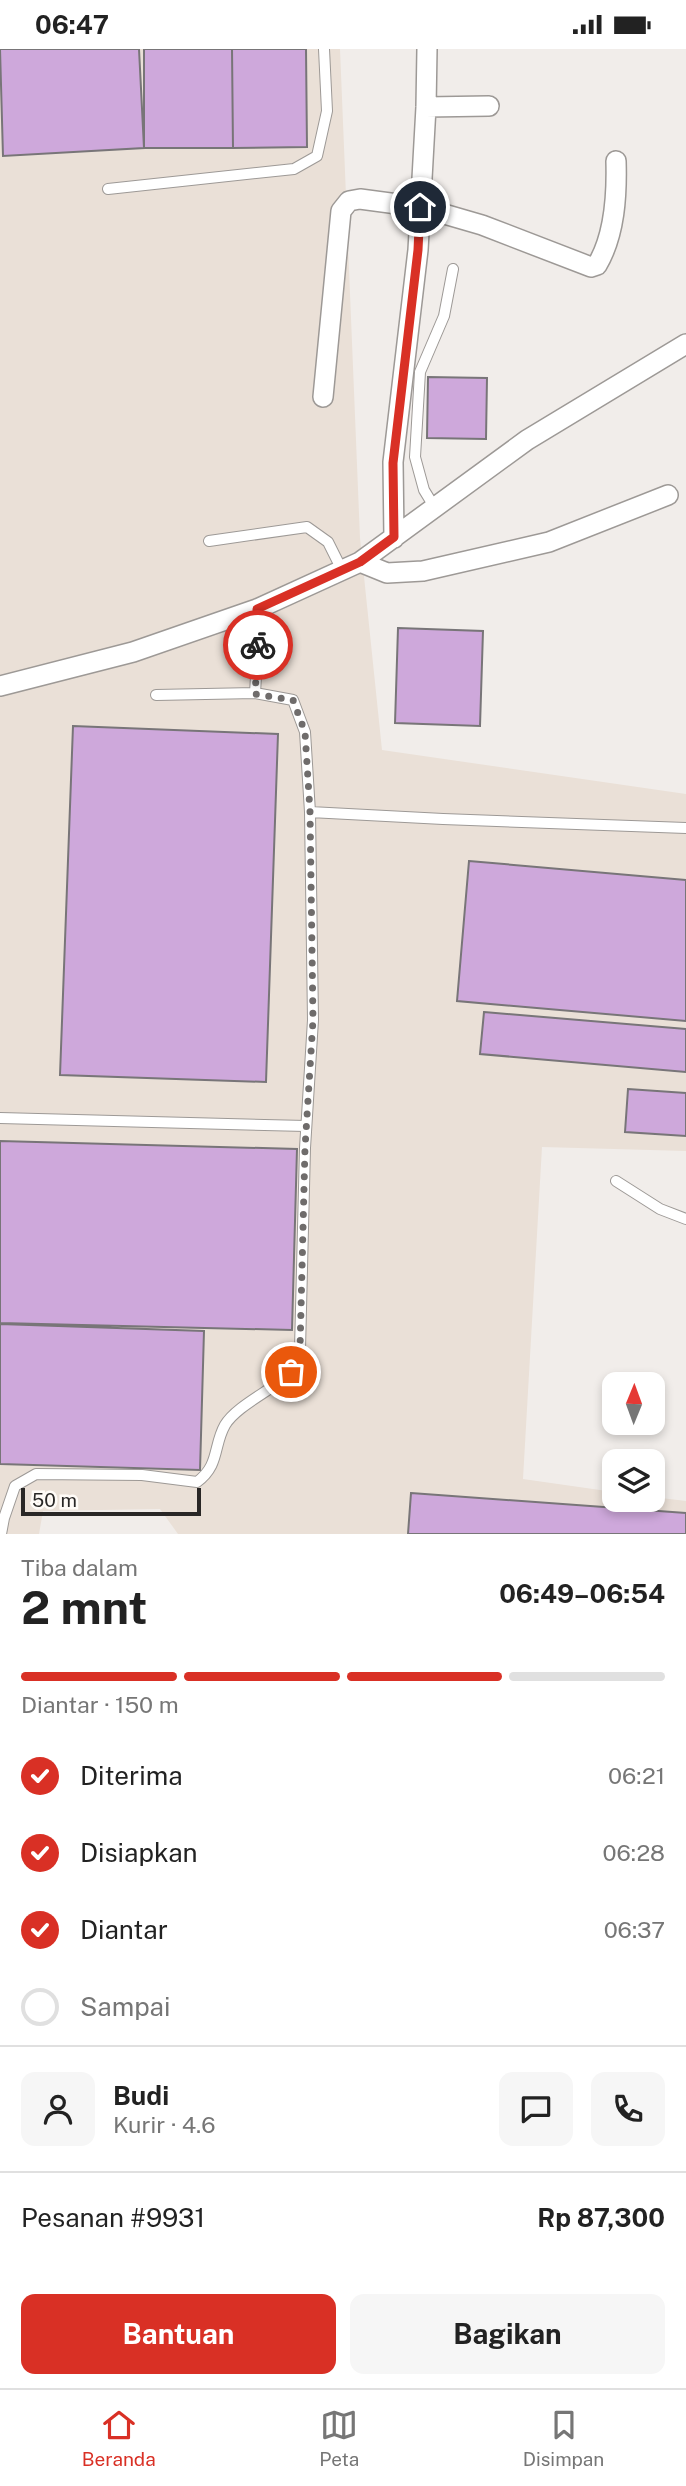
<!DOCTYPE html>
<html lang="id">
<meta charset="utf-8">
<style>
body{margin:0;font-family:"Public Sans",sans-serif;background:#f6f6f6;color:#222;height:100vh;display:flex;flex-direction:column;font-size:26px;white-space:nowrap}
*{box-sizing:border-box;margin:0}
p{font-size:23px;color:#767676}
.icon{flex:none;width:38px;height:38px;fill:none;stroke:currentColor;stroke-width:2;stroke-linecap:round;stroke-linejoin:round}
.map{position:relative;height:1485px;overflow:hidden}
.side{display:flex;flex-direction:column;background:#fff;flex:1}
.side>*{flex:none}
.needle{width:46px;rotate:1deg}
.controls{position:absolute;left:602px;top:1323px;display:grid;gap:14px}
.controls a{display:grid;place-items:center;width:63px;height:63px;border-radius:14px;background:#fff;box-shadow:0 4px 10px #0003;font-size:35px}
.scale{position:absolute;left:21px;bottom:18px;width:180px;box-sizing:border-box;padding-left:7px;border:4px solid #292726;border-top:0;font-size:19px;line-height:24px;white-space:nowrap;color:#292726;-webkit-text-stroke:5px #fffbf7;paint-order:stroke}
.pin{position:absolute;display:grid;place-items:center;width:60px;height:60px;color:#fff;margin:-30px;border:4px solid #fff;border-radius:50%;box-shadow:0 2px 7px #0007}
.courier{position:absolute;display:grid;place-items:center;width:70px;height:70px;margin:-35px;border:5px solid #d93025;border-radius:50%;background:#fff;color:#222;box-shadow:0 2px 9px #0007}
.overview em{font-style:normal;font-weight:700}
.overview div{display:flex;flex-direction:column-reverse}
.overview{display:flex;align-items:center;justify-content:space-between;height:119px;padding:0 21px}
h1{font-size:46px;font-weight:700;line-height:52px}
.bar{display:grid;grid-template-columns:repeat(4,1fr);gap:10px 7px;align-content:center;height:84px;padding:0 21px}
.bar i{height:9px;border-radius:5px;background:#e0e0e0}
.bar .current{background:#d93025}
.bar p{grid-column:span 4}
.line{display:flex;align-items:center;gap:18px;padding:0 21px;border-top:2px solid #e0e0e0}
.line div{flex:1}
.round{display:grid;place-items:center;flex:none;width:74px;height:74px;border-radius:14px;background:#f6f6f6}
ol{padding:0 21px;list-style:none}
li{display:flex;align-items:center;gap:21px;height:77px}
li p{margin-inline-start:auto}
li .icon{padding:7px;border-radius:50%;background:#d93025;color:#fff;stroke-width:4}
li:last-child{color:#767676}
li i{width:38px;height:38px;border:4px solid #e0e0e0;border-radius:50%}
.primary-button{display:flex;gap:14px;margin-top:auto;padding:14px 21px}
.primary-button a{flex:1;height:80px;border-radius:14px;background:#d93025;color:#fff;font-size:28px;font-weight:700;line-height:80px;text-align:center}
.primary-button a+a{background:#f6f6f6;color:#222}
.status{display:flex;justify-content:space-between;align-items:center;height:49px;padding:0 35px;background:#fff;direction:ltr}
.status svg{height:19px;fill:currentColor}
.menu{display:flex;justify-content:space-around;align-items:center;height:98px;border-top:2px solid #e0e0e0;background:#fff;font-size:19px;color:#767676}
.menu a{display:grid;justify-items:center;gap:4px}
.menu .current{color:#d93025}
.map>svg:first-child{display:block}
.built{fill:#eae0d7}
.building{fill:#cea8db;stroke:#787578;stroke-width:2}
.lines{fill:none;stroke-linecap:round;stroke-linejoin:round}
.service-casing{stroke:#9d9996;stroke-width:12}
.minor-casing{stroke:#9d9996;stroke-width:22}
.service{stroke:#fff;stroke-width:10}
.minor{stroke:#fff;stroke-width:19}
.done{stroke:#6f6c6b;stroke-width:7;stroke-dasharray:0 12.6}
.route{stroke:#d93025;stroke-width:9}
</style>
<div class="status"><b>06:47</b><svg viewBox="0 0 49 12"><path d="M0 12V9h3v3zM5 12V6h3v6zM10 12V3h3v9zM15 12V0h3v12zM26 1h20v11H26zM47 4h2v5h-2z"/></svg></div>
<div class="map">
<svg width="686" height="1485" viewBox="0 0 686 1485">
<rect width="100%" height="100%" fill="#f1edea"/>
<!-- built -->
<path class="built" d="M0 0H340L360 489 382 701 686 745V1102L542 1098 523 1430 614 1443V1451H653V1448L686 1452V1485H178L160 1460 43 1462 39 1485H0Z"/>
<!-- building -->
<path class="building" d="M0 0H139L144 99 3 107Z
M144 0H232L233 99H144Z
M232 0H306L307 98 233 99Z
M428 328 487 329 486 390 427 389Z
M398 579 483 582 480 677 395 674Z
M73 677 278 685 266 1033 60 1026Z
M469 812 686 831V972L457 952Z
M484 963 686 980V1023L480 1005Z
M628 1040 686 1044V1087L625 1083Z
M0 1092 297 1100 292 1281 0 1274Z
M0 1275 204 1282 200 1421 0 1415Z
M411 1444 686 1464V1485H408Z"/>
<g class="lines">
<!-- service casing -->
<g class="service-casing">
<path id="service" d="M108 140 294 120 317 107 327 62 324 0
M435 459 424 441 415 408 420 323 444 267 453 220
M209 492 307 478 328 493 342 521
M257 560 259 578 255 644 293 651 305 683 310 763 443 770 686 779
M156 646 255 644
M0 1069 306 1077
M616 1132 660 1160 686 1170
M1 1485 4 1469 15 1437 36 1425 142 1426 197 1433C220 1416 213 1397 225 1376 236 1357 274 1340 289 1325 295 1319 297 1307 300 1300L305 1099 313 971 310 763"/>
</g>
<!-- minor casing -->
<g class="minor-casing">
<path id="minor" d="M426 58 489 57
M323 348 341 162 349 152 360 150 420 158 482 176 591 218 597 216C615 186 617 146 616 112
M394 489 393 413 418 201 426 58 427 0
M360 513 387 524 423 522 549 493 668 446
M0 637 133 603 257 560 360 513 527 391 686 295"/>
</g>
<!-- service -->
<use href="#service" class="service"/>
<!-- minor -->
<use href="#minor" class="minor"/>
</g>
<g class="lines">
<!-- done -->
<path class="done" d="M258 596 255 645 293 651 305 683 310 762 313 971 305 1099 300 1300 291 1323"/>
<!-- route -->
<path class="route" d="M258 596 257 560 360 513 394 488 393 414 418 201 420 158"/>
</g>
</svg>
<div class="controls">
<a><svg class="needle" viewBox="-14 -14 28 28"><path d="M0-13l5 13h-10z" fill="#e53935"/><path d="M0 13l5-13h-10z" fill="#767676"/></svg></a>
<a><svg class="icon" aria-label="layers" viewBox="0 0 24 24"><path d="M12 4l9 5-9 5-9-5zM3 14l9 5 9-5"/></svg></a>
</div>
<div class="scale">50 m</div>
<div class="pin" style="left:291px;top:1323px;background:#ea580c"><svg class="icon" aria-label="bag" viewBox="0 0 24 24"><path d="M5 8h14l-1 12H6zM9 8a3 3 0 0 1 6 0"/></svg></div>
<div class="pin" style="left:420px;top:158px;background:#1f2937"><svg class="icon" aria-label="home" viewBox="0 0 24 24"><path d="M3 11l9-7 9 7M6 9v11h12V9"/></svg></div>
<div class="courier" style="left:258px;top:596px"><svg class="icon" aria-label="bike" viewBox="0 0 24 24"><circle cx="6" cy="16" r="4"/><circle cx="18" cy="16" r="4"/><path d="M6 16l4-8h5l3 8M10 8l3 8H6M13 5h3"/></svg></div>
</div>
<section class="side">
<div class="overview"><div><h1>2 mnt</h1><p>Tiba dalam</p></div><em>06:49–06:54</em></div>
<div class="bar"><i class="current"></i><i class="current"></i><i class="current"></i><i></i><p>Diantar · 150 m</p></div>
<ol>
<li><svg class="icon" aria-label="check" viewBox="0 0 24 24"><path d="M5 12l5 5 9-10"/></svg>Diterima<p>06:21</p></li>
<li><svg class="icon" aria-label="check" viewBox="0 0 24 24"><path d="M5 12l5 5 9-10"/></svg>Disiapkan<p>06:28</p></li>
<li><svg class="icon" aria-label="check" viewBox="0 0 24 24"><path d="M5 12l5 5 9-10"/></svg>Diantar<p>06:37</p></li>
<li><i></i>Sampai</li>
</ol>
<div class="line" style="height:126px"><a class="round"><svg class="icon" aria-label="person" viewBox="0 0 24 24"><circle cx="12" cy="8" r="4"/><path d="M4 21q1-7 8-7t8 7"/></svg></a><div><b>Budi</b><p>Kurir · 4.6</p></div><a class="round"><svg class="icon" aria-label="chat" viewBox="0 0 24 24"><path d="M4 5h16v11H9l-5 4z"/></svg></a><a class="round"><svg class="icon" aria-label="phone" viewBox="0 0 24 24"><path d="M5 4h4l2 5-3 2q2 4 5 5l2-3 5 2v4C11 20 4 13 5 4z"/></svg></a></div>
<div class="line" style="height:91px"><div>Pesanan #9931</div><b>Rp 87,300</b></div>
<div class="primary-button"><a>Bantuan</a><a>Bagikan</a></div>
</section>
<nav class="menu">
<a class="current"><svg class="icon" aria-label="home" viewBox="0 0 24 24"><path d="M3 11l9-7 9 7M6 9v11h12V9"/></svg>Beranda</a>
<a><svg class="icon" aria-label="map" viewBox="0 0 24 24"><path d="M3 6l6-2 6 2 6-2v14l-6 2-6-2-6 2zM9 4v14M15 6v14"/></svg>Peta</a>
<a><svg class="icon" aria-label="saved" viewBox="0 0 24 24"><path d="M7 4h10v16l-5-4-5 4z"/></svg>Disimpan</a>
</nav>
